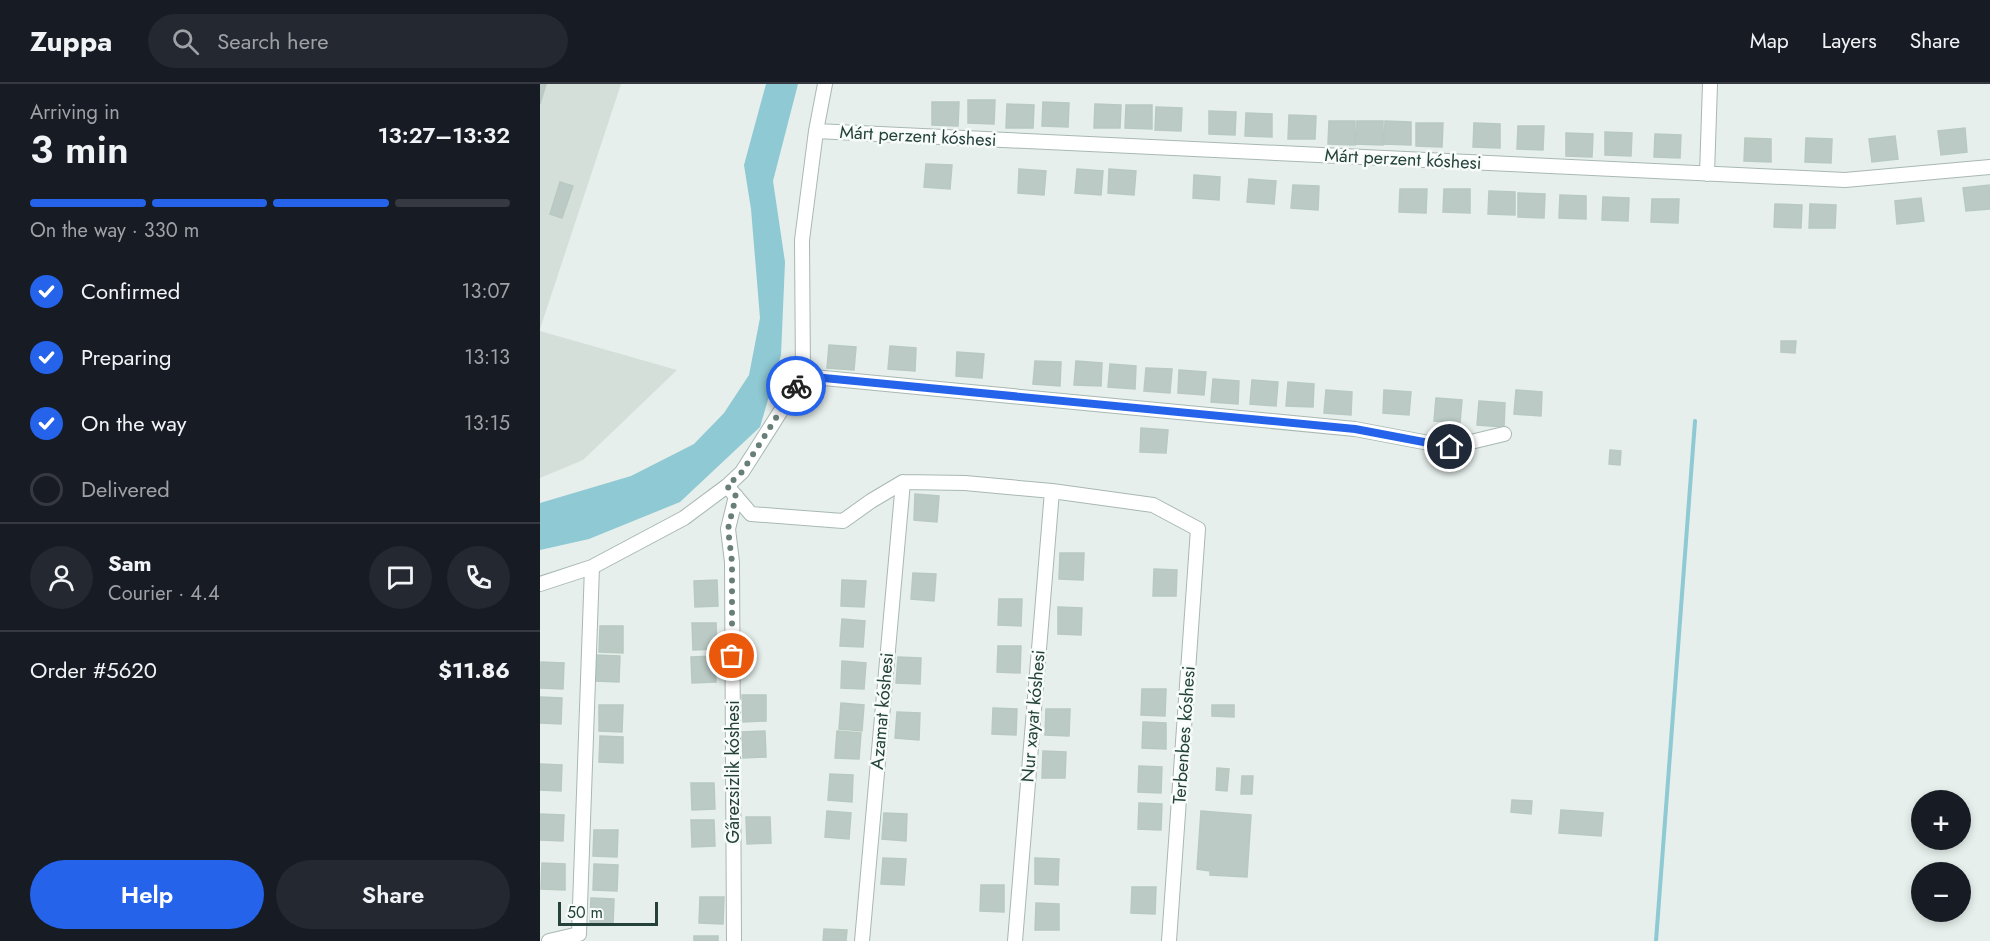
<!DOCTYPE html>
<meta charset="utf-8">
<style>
body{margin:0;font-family:Jost,sans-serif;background:#242831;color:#f1f3f6;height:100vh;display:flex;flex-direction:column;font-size:22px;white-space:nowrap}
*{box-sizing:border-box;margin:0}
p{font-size:20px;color:#9ea1a6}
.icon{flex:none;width:33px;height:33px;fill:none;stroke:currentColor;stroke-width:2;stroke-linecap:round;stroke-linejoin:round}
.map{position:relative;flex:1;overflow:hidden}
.sheet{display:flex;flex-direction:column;background:#171b24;width:540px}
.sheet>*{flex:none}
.tools{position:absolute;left:1371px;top:706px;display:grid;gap:12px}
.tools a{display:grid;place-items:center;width:60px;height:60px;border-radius:50%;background:#171b24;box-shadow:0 3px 9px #0003;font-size:30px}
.scale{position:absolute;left:18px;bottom:15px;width:100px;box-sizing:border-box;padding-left:6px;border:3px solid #24423a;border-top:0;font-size:16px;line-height:21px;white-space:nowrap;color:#24423a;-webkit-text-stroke:4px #f7fbf9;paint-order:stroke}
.pin{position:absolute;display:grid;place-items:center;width:51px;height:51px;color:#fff;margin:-26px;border:3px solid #fff;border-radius:50%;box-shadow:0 2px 6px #0007}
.courier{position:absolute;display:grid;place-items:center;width:60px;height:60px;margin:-30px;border:4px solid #2563eb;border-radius:50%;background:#fff;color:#222;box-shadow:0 2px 8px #0007}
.headline em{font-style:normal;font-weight:600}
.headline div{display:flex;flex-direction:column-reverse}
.headline{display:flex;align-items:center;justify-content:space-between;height:102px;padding:0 30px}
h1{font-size:39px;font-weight:600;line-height:45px}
.bar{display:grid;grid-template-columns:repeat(4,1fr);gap:9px 6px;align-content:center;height:72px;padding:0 30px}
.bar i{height:8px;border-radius:4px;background:#363941}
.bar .on{background:#2563eb}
.bar p{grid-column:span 4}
.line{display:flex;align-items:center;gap:15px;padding:0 30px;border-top:2px solid #363941}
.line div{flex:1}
.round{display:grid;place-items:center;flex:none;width:63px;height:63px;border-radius:32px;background:#242831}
ol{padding:0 30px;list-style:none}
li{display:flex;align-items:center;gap:18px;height:66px}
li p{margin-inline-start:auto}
li .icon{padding:6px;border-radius:50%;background:#2563eb;color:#fff;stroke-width:4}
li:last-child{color:#9ea1a6}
li i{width:33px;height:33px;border:3px solid #363941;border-radius:50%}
.button{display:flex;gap:12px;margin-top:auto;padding:12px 30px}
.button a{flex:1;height:69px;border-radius:36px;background:#2563eb;color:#fff;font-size:24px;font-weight:600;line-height:69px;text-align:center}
.button a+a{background:#242831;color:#f1f3f6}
header{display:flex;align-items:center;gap:36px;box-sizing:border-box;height:84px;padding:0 30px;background:#171b24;border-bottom:2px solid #363941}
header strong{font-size:28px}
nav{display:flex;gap:33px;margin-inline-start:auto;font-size:21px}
.search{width:420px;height:54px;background:#242831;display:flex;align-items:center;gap:15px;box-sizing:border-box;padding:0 21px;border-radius:33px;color:#9ea1a6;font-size:22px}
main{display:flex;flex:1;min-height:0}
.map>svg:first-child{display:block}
.built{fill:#d4dfda}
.water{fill:#8ec9d4}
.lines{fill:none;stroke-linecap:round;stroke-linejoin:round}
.stream{stroke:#8ec9d4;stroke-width:4}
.building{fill:#bbcac4;stroke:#b8c9c2;stroke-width:1.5}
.street-casing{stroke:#a8b8b2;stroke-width:16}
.street{stroke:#fff;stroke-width:14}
.done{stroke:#687f78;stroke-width:6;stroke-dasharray:0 10.8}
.route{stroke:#2563eb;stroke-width:8}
.labels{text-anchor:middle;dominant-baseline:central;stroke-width:5;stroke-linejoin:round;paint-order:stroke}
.street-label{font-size:18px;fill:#24423a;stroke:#f7fbf9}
</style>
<header>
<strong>Zuppa</strong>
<div class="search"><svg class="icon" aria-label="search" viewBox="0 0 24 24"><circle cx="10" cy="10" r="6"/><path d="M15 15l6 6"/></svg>Search here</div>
<nav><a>Map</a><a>Layers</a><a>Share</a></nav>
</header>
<main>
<section class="sheet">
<div class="headline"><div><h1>3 min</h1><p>Arriving in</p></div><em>13:27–13:32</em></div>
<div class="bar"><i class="on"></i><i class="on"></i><i class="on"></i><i></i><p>On the way · 330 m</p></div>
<ol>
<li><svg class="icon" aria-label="check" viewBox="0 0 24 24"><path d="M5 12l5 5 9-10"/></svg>Confirmed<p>13:07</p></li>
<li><svg class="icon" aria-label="check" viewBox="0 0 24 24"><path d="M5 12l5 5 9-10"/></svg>Preparing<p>13:13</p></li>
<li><svg class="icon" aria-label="check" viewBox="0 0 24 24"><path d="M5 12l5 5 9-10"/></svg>On the way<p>13:15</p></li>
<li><i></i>Delivered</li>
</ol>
<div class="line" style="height:108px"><a class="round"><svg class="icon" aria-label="person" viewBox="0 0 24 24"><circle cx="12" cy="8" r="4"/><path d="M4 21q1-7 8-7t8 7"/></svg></a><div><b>Sam</b><p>Courier · 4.4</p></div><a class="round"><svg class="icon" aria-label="chat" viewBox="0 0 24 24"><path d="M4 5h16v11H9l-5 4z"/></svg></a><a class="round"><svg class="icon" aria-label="phone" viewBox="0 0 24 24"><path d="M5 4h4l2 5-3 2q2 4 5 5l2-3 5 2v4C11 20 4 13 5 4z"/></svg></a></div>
<div class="line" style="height:78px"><div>Order #5620</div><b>$11.86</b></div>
<div class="button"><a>Help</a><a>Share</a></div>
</section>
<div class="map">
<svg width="1450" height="857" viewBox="0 0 1450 857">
<rect width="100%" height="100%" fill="#e6efeb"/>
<!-- built -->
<path class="built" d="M0 0H81L0 245Z
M0 247 137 286 43 376 0 394Z"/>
<!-- water -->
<path class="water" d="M226 0H258L233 97 245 178 241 271 220 343 140 418 49 455 0 466V419L91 392 154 360 184 329 209 291 220 234 211 125 204 81Z"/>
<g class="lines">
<!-- stream -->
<path class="stream" d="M1116 857 1155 337"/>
</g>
<!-- building -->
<path class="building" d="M0 0H6L0 20Z
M428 16H455L454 40 428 39Z
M392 18H419L418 42 392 41Z
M503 18 529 19 528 43 502 42Z
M467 20 494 21 493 44H466Z
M555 20 581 21 580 44H554Z
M586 21H612V45L585 44Z
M616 23 642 24 641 47 615 46Z
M669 27 696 28 695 51 669 50Z
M706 29 732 30V53L705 52Z
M749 31 776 32 775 55H748Z
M789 37H815V61L788 60Z
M817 37H843V61L816 60Z
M845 37 871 38V61L844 60Z
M876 39H903L902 63 876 62Z
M934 39 960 40V64L933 63Z
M978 42H1004L1003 66 977 65Z
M1425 44 1427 68 1401 71 1398 47Z
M1065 48 1092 49 1091 72 1065 71Z
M1026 49 1053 50 1052 73 1026 72Z
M1115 50 1141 51 1140 74 1114 73Z
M1355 52 1358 75 1332 78 1329 55Z
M1205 54 1231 55V78L1204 77Z
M1266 54 1292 55 1291 79 1265 78Z
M386 80 412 81 410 105 384 103Z
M479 85 506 87 504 111 478 109Z
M537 85 563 87 561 111 535 109Z
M569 85 596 87 594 111 568 109Z
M654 91 680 93 679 116 653 114Z
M709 95 736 97 734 120 707 118Z
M20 98 33 102 22 134 10 130Z
M753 101 779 102 778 126 751 124Z
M1449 101 1450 125 1426 127 1423 104Z
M860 105H887L886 129 859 128Z
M904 105H930V129L903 128Z
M949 107 975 108V131L948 130Z
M978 109 1005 110 1004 134 978 133Z
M1020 111 1046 112V135L1019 134Z
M1063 113 1089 114 1088 137 1062 136Z
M1381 114 1384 137 1357 140 1355 117Z
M1112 115H1139L1138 139 1111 138Z
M1235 120 1262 121 1261 144 1234 143Z
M1270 120 1296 121 1295 144H1269Z
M1241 257H1256L1255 269 1241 268Z
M289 261 316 263 314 286 287 284Z
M350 262 376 264 375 287 348 285Z
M417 268 444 270 442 294 416 292Z
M495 277 521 278 520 302 493 300Z
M536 277 562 279 561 302 534 301Z
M570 280 596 282 595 305 568 303Z
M606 284 632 285 630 309 604 307Z
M639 286 666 288 664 311 638 309Z
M673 295 699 297 698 320 671 318Z
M712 296 738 298 736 322 710 320Z
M748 298 774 300 773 323 746 322Z
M786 306 812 308 811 331 784 329Z
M844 306 871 308 869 331 843 329Z
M976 306 1002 308 1001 332 974 330Z
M896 314 922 316 920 339 894 337Z
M939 317 965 319 964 343 937 341Z
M601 344 628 346 626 369 600 368Z
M1070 366 1081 367 1080 381 1069 380Z
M375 410 399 412 397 438 374 436Z
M520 469H544L543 496 519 495Z
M614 485 637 486 636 512H613Z
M373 489 396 490 394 517 371 515Z
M177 496 178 522 155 523 154 497Z
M302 496 326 497 324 523 301 522Z
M459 515H482L481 542 458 541Z
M518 523 542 524 541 551 518 550Z
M302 535 325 537 323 563 300 562Z
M152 539H176L177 565 153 566Z
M60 542H83V569L59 568Z
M458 562H481L480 589 457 588Z
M56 571 80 572 79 598 55 597Z
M175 572 176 598 152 599 151 573Z
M358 573 381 574 380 600 356 599Z
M302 577 326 579 324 605 301 604Z
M1 578 24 579 23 605 0 604Z
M602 605H626L625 632 601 631Z
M202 611H226V637L203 638Z
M0 613 22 614 21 640 0 639Z
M301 619 324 621 322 647 299 645Z
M59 621H83L82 648 59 647Z
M672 621H694V633L672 632Z
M453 624 477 625 476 651 452 650Z
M506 625H530L529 652 505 651Z
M357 628 380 629 379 656 355 654Z
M603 638 626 639V665L602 664Z
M225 647 226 673 203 674 202 648Z
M297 647 321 649 319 675 295 674Z
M60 652 83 653V679L59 678Z
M503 667 526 668 525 694H502Z
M0 680 22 681 21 707 0 706Z
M599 682 622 683 621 709 598 708Z
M677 684 689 685 687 707 676 706Z
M290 690 313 691 312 718 288 716Z
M702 692H713L712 710H701Z
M151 699H174L175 725 152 726Z
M972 716 992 717 991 730 971 728Z
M599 719 622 720 621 746 598 745Z
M1021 726 1063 729 1061 752 1019 749Z
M287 727 311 729 309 755 285 753Z
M661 727 711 731 707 793 670 791V787L657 785Z
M344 729 367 730 366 757 342 755Z
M0 730 24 731 23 757 0 756Z
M206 733H230L231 759 207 760Z
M151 736H174L175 762 152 763Z
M54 746H78L77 773 53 772Z
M343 774 366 775 364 801 341 800Z
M495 774 519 775 518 801 495 800Z
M2 779 25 780V806L1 805Z
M54 780 78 781 77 807 53 806Z
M441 801H464V828L440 827Z
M592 803H616L615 830 591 829Z
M160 813H184L183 840 159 839Z
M51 814 74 815 73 841 50 840Z
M496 819 519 820V846H495Z
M284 845 307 846 306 857H283Z
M154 852H178V857H154Z"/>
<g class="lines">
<!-- street casing -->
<g class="street-casing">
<path id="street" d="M276 47 1305 96 1450 83
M1167 90 1170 0
M263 292 815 345 910 363 964 350
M187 402 211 430 303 437 331 417 363 398 425 399 512 407 613 421 658 445 629 857
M0 500 52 483 144 434 187 402 202 388 263 292 262 156 276 47 285 0
M9 857 39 850 52 483
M194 857 192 478 188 445 196 412
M322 857 363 398
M475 857 512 407"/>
</g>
<!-- street -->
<use href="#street" class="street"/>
</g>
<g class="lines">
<!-- done -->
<path class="done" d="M192 572V478L188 445 196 412 187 402 202 388 256 302"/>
<!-- route -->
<path class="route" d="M256 302 263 292 815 345 910 363"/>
</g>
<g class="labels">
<!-- street labels -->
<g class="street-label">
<text transform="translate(378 52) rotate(3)">Márt perzent kóshesi</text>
<text transform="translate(863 75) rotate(3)">Márt perzent kóshesi</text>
<text transform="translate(342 627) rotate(-85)">Azamat kóshesi</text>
<text transform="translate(493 632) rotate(-85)">Nur xayat kóshesi</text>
<text transform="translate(644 651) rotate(-86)">Terbenbes kóshesi</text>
<text transform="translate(193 688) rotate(-90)">Ǵárezsizlik kóshesi</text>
</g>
</g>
</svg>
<div class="tools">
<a>+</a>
<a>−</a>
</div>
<div class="scale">50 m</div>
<div class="pin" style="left:192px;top:572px;background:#ea580c"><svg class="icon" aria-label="bag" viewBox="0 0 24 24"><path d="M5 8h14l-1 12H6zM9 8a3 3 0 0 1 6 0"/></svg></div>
<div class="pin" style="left:910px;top:363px;background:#1f2937"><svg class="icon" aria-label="home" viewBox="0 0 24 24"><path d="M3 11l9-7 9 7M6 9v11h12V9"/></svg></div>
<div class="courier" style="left:256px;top:302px"><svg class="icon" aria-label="bike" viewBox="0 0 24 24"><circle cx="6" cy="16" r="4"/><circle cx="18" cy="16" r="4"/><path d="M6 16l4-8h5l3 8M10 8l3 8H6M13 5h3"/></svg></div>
</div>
</main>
